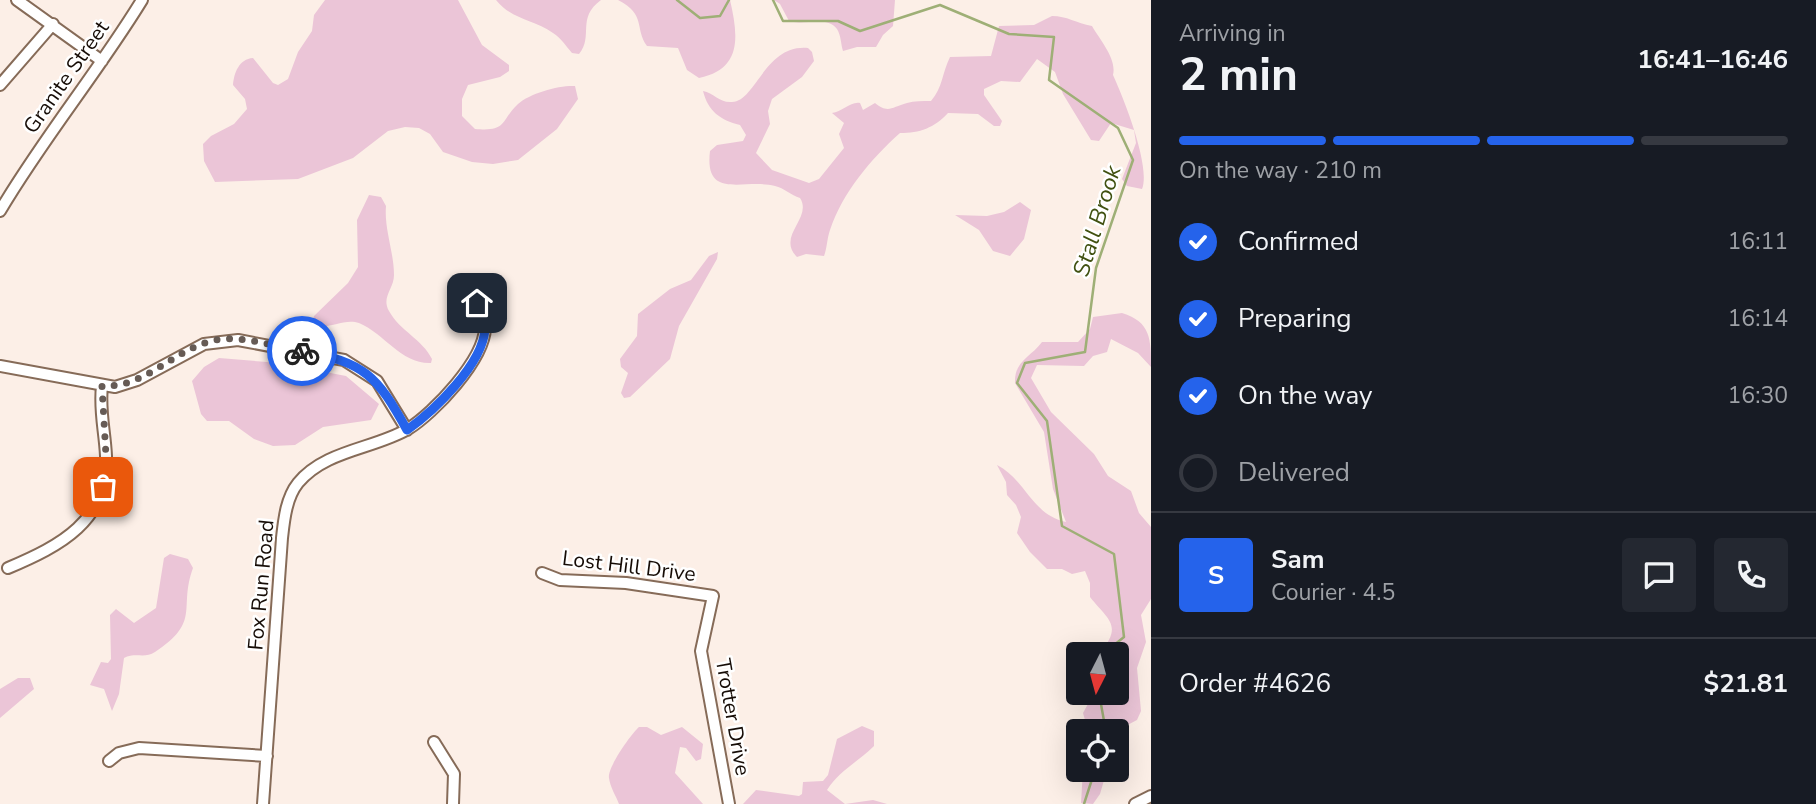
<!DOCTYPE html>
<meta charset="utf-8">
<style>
body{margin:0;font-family:"Nunito Sans",sans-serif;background:#242831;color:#f1f3f6;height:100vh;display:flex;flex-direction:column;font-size:26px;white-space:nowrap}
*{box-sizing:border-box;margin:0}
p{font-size:23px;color:#9ea1a6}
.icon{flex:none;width:38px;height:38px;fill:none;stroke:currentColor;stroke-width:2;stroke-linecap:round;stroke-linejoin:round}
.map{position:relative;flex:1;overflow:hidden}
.details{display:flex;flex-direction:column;background:#171b24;width:665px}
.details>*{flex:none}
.needle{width:46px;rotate:186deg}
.tools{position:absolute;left:1066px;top:642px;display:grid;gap:14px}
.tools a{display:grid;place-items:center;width:63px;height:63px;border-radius:7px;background:#171b24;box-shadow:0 7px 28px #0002;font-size:35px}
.pin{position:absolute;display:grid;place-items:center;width:60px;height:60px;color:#fff;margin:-30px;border-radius:14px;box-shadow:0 4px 10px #0006}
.courier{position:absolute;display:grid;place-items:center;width:70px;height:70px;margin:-35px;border:5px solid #2563eb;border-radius:50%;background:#fff;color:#222;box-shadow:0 2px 9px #0007}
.overview em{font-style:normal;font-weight:700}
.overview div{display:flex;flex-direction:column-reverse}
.overview{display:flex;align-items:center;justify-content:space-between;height:119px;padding:0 28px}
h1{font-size:46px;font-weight:700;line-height:52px}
.bar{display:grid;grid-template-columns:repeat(4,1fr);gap:10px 7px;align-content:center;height:84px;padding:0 28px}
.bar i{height:9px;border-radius:5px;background:#363941}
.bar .selected{background:#2563eb}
.bar p{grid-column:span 4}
.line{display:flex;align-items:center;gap:18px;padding:0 28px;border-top:2px solid #363941}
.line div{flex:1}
.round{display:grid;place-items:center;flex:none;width:74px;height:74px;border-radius:7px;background:#242831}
ol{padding:0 28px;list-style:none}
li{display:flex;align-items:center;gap:21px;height:77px}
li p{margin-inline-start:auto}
li .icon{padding:7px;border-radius:50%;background:#2563eb;color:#fff;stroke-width:4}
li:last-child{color:#9ea1a6}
li i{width:38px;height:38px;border:4px solid #363941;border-radius:50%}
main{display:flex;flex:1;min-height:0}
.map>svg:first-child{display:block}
.green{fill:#ebc5d7}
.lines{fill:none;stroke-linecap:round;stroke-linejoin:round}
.stream{stroke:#9eaf76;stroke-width:2.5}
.minor-casing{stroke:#866b58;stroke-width:14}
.minor{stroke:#fff;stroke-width:10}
.done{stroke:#665b55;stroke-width:7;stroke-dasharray:0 12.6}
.route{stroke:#2563eb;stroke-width:9}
.labels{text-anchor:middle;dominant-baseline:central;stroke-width:5;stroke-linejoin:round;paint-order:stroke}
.street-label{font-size:21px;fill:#160c06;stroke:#fff}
.water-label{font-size:23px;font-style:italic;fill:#415111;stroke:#fff}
</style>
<main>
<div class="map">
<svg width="1151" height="804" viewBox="0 0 1151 804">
<rect width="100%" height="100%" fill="#fcefe7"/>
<!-- green -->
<path class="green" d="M325 0H458L482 45 509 65V71L500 77 468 85 462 99V116L475 129C508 132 500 121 518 104 530 93 560 85 575 86L578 99 557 129 518 160 493 164 472 162 443 152 430 134 419 128 405 127 388 131 353 158 298 179 215 182 204 161 203 144 211 136 234 124 247 109 245 99 233 85C234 73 239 59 253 58L273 83 278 85 288 79 298 52 312 31 314 15Z
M496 0H601C576 18 594 36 579 54L572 53C566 46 561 38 553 33 533 19 512 20 496 0Z
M618 0H730C738 35 743 69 699 78L687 70 678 48 647 46C634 28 647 15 618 0Z
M774 0H895L893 26 883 35 876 47H857L843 51C841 45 841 35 837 29 827 15 803 26 789 21L780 4Z
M1052 16C1067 16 1076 23 1092 26 1100 40 1117 59 1113 75 1124 99 1151 167 1142 189L1127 186 1122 179 1136 143 1134 130 1111 123 1099 141 1091 140 1063 94 1055 72 1037 59 1020 82 1001 81 984 89V95L1002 121 1000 126H994L978 114 948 113C934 128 920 133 900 133 870 160 843 192 830 230 827 238 827 249 824 256L806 254 797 257C776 236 813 218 800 198 791 195 784 188 775 186 744 178 704 201 710 151L717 145 743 141 746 135 740 125C720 120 708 111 703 91 714 93 719 103 732 102 756 101 765 44 808 48L812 52 814 61 802 77 772 99 768 111 770 124 756 153 772 170 809 183 819 179 844 148 839 134 844 123 832 113C842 112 851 101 860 103L863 110 875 103C888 114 892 107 907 103 914 101 923 101 931 101 943 87 942 73 950 57L991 56 999 26 1034 25Z
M369 195 381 197 386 206C384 229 394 252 394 275 394 289 381 297 389 311 400 331 422 339 432 359L431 363C401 364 385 334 359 323 345 318 330 329 315 326L312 322 314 316 348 283 358 267 357 220Z
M1020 202 1031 210 1024 239 1010 256 993 251 979 230 955 215 987 216 1004 212Z
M718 252 717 259 679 326 670 359 630 397 624 398 621 393 628 373 621 367 620 359 637 336 638 314 670 289 691 280 709 256Z
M1122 313C1151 322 1151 339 1151 367L1138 353 1111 339 1107 352 1093 356 1084 366 1037 365 1031 378 1051 412 1094 454 1108 476 1131 491 1139 513 1151 527V599L1141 615 1146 642 1137 668 1141 711 1137 720 1116 731H1088L1083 713 1094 693H1116V654H1099C1124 625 1108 620 1090 597V583L1085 571 1072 574 1062 569H1047L1030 552 1017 533 1021 517 1016 505 1007 495 1006 482 997 465C1025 479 1032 515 1066 522L1053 489 1044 432 1015 383C1014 361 1031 357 1042 342H1078L1090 329 1093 317Z
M219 358 279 363 346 376 379 404 371 420 323 427 295 445 273 446 254 439 229 421H207L201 414 192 381 204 367Z
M170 554 188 559 193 568C178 609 202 621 155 652 145 659 135 652 124 658L119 694 112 711 104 689 90 685 101 662 108 663 111 659 110 615 116 609 134 623 156 608 164 558Z
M18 678H30L34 689 0 718V689Z
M862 726 874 731V746C858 762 840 770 827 790L845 804 873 800 887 804H743L756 790 799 796 802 794 803 782 823 781 828 775 837 739Z
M639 727H647L661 735 682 727 703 744 701 759 696 761 686 748 680 747 675 773 703 804H619C616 796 610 787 609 778 607 768 631 734 639 727Z
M1083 770H1107L1100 794 1093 804 1081 803Z"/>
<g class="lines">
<!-- stream -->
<path class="stream" d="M677 0 700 18 720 16 729 0
M773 0 783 21H838L860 31 940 5 1009 34 1054 37 1049 80 1118 128 1133 160 1096 268 1085 352 1025 363 1017 383 1047 421 1062 526 1114 554 1124 637 1103 654
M1099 693 1106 732
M1084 804 1095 770"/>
<!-- minor casing -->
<g class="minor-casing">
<path id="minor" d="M17 0 102 61
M0 85 53 24
M0 211C43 138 98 72 142 0
M0 366 115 387 137 380 204 344 238 340 344 360 377 381 407 430
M8 568C60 546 109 521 106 456 105 432 99 410 102 386
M542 573 560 580 626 583 713 596 701 651 729 804
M434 742 454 774 453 804
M109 761 119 753 139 748 267 756
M263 804 282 538C284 520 286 498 298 483 325 450 374 449 408 429 434 413 484 360 485 328 485 319 480 311 477 303
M1135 804 1151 796"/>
</g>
<!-- minor -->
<use href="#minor" class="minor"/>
</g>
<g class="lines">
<!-- done -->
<path class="done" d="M103 487 106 456 102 386C147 388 174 348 216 340 242 335 276 347 302 351"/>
<!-- route -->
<path class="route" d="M302 351C365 362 377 376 407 430 434 411 483 364 485 329 485 320 480 311 477 303"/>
</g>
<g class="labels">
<!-- street labels -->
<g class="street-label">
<text transform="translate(66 77) rotate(-55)">Granite Street</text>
<text transform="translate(629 566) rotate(7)">Lost Hill Drive</text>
<text transform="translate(261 585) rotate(-85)">Fox Run Road</text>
<text transform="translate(733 717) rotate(80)">Trotter Drive</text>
</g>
<!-- water labels -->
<g class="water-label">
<text transform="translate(1097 221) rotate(-73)">Stall Brook</text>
</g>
</g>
</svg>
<div class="tools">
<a><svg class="needle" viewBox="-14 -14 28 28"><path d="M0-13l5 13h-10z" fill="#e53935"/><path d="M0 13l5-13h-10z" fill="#9ea1a6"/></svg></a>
<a><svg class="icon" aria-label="locate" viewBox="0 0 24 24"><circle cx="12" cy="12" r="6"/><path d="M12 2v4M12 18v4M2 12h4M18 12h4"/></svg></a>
</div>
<div class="pin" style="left:103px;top:487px;background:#ea580c"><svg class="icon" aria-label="bag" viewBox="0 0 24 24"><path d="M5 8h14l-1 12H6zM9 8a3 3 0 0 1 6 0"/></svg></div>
<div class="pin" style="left:477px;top:303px;background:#1f2937"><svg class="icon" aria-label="home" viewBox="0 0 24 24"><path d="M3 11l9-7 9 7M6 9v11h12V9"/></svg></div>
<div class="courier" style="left:302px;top:351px"><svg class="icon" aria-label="bike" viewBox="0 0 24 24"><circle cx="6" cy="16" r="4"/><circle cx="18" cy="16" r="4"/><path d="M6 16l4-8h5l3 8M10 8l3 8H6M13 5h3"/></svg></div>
</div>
<section class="details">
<div class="overview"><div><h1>2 min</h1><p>Arriving in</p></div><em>16:41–16:46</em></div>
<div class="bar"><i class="selected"></i><i class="selected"></i><i class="selected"></i><i></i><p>On the way · 210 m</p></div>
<ol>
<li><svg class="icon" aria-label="check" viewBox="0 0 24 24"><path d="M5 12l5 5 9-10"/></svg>Confirmed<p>16:11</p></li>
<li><svg class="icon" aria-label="check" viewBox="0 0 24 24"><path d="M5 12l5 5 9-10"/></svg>Preparing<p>16:14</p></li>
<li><svg class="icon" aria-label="check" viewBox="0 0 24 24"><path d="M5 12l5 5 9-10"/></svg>On the way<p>16:30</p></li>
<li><i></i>Delivered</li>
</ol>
<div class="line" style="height:126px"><b class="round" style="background:#2563eb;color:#fff">S</b><div><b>Sam</b><p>Courier · 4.5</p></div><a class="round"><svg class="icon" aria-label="chat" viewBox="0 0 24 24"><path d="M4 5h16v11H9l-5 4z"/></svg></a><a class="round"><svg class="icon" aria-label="phone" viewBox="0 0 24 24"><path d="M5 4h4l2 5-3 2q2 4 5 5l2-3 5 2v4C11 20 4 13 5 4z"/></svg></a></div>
<div class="line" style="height:91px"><div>Order #4626</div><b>$21.81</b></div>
</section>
</main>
